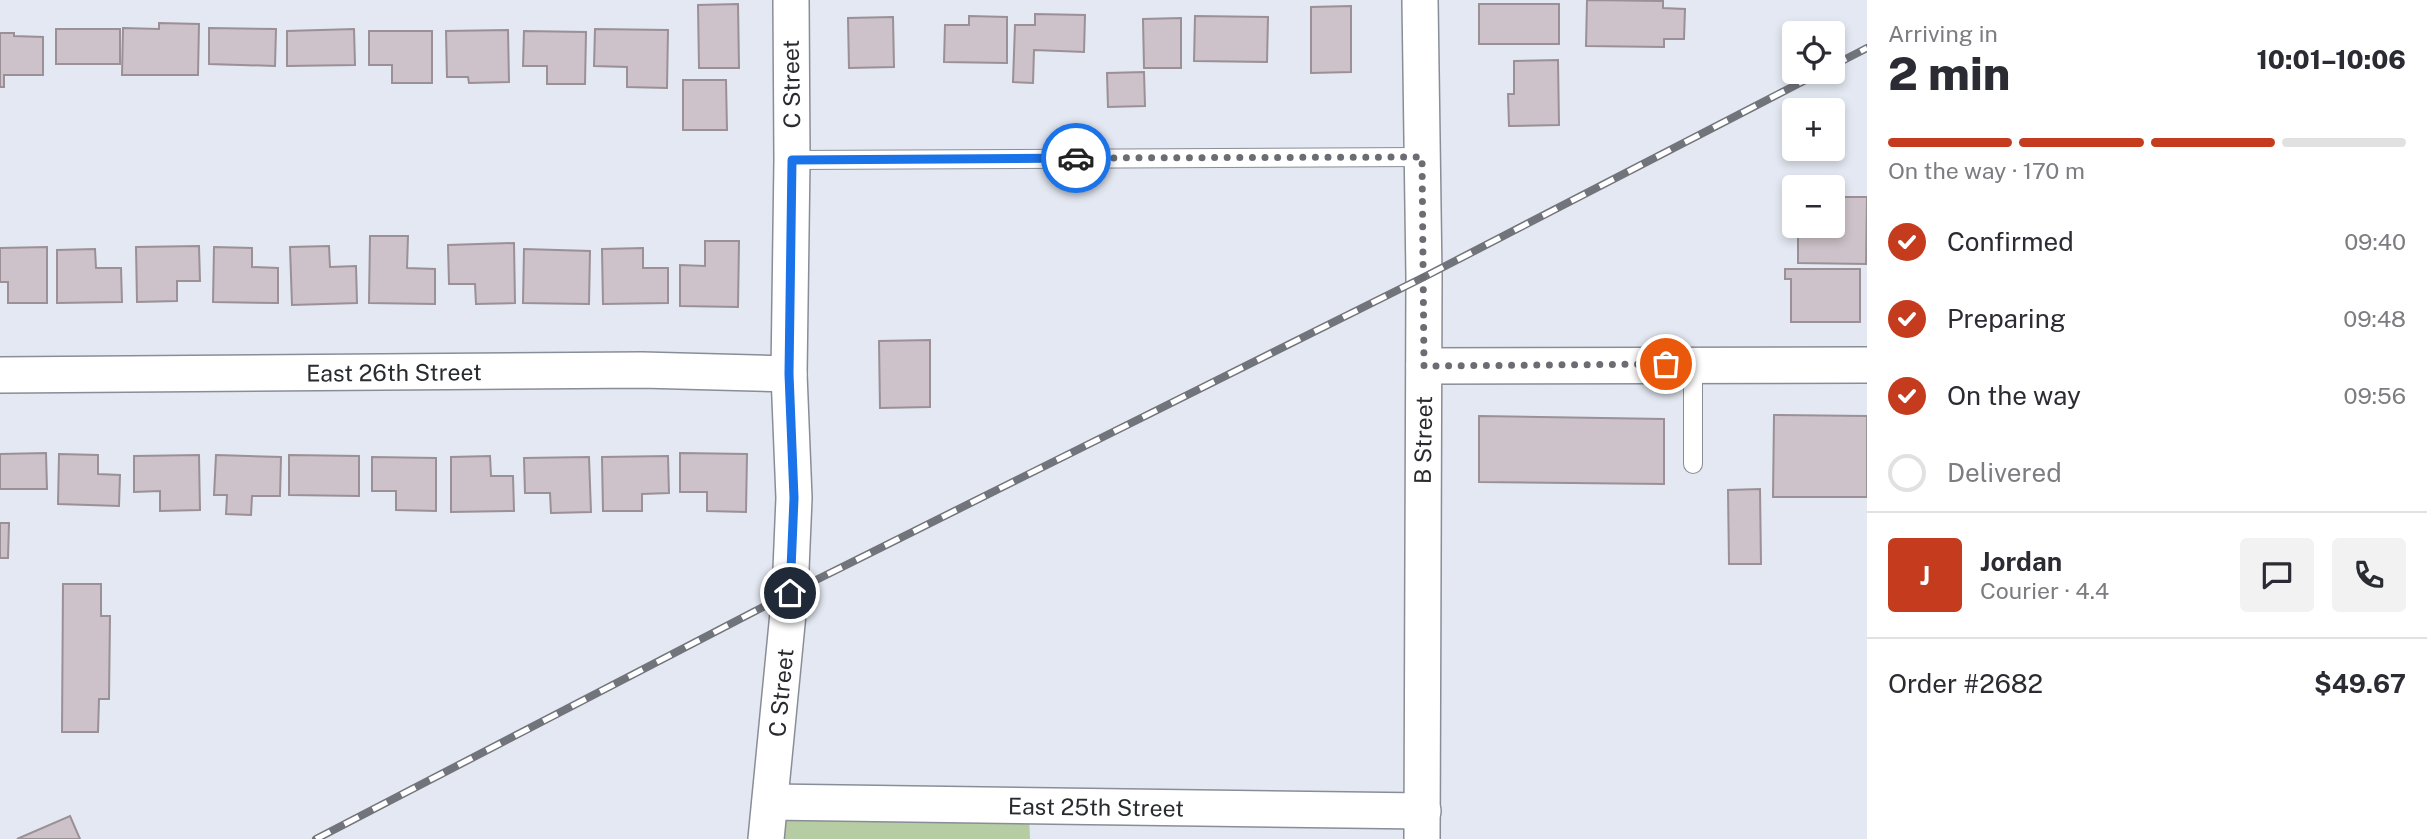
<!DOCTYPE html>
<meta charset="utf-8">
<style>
body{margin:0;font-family:"Public Sans",sans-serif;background:#f2f2f3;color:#2b2b33;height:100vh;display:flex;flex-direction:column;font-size:26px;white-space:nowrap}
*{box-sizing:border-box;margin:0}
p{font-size:23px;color:#7c7c81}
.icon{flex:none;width:38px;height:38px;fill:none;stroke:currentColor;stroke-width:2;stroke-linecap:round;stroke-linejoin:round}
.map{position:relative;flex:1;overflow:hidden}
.panel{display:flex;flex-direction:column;background:#fff;width:560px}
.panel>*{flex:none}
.tools{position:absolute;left:1782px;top:21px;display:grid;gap:14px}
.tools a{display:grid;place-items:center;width:63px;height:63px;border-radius:7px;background:#fff;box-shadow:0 4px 10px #0003;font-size:35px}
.pin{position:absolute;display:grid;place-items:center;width:60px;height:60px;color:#fff;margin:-30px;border:4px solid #fff;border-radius:50%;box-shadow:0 2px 7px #0007}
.courier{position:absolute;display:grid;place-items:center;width:70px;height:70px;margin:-35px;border:5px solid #1a73e8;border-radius:50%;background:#fff;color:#222;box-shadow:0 2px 9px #0007}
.overview em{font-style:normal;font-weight:800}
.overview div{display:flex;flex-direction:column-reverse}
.overview{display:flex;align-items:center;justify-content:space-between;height:119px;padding:0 21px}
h1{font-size:46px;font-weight:800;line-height:52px}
.bar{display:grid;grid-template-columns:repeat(4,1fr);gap:10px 7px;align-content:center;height:84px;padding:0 21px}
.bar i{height:9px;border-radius:5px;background:#e1e1e2}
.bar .current{background:#c53b1d}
.bar p{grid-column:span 4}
.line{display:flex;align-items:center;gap:18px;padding:0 21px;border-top:2px solid #e1e1e2}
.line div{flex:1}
.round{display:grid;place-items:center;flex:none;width:74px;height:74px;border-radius:7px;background:#f2f2f3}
ol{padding:0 21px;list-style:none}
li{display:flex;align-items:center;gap:21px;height:77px}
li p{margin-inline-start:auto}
li .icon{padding:7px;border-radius:50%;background:#c53b1d;color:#fff;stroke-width:4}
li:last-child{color:#7c7c81}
li i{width:38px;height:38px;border:4px solid #e1e1e2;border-radius:50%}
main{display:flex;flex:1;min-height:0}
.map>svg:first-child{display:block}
.green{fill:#b6cca3}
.building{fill:#cdc2c9;stroke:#9a9096;stroke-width:2}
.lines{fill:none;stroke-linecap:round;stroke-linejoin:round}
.service-casing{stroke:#898d97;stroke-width:20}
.minor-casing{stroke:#898d97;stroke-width:38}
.service{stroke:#fff;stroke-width:18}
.minor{stroke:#fff;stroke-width:35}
.rail-casing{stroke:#72747b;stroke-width:8}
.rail{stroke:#fff;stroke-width:5;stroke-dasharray:16;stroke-linecap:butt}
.done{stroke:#6b6d73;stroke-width:7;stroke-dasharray:0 12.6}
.route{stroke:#1a73e8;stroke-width:9}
.labels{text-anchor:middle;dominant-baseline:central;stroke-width:6;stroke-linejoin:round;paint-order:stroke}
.street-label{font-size:23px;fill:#2a2b2f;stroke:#fff}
</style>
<main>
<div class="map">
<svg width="1867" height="839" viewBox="0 0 1867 839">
<rect width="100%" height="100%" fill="#e3e8f2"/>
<!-- green -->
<path class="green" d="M778 808 1029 814 1030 839H777Z"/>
<!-- building -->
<path class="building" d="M1587 0 1663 1V8L1685 9 1684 39H1664V47L1586 46Z
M738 4 739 68H699L698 5Z
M1479 4H1559V44H1479Z
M1351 6V72L1311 73V7Z
M1035 14 1085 15 1084 52 1034 50 1033 83 1013 82 1015 25H1035Z
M969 16 1007 17V63L944 62 945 25H969Z
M1195 16 1268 17 1267 62 1194 61Z
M893 17 894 67 849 68 848 18Z
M1181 18V68H1144L1143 19Z
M159 23 199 24 198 75H122L123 28 159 29Z
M209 28 276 29 275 66 209 64Z
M56 29H120V64H56Z
M354 29 355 65 287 66V31Z
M595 29 668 30 667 88 627 87V67L594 66Z
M508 30 509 82 469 83 468 77H447L446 31Z
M369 31H432V83H392V65H369Z
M524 31 586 32 585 84H547V66H523Z
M0 33H14V36L43 37V75H4V87H0Z
M1558 60 1559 125 1509 126 1508 94H1514V61Z
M1144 72 1145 106 1108 107 1107 73Z
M683 80H726L727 130H683Z
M1832 197H1867L1866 264 1798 263V226H1832Z
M370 236H408L407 268 435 269V304L369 303Z
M705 241H739L738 307 680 306V265L705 266Z
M514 243 515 303 476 304 475 284H449L448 245Z
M199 246 200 281H177V301L137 302 136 247Z
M329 246 330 267 356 266 357 303 292 305 290 247Z
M47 247V303H8V282H0V248Z
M214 247 252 248V267L278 268V303L213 302Z
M643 248V268H668V303L603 304 602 249Z
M95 249 96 268H121L122 302 57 303V250Z
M524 249 590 251 589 304 523 303Z
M1785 269H1860V322H1791V279H1785Z
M930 340V407L880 408 879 341Z
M1774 415 1867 416V497H1773Z
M1479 416 1664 419V484L1479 482Z
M46 453 47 489H0V454Z
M680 453 747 454 746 512 707 511V492H680Z
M59 454 98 455V474L120 475 119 506 58 504Z
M199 455 200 510 160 511V491L134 492V456Z
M216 455 281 457 280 496H252L251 515 226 514 227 495H214Z
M289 455 359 456V496L289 495Z
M490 456 491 476H513L514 511 451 512V457Z
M668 456 669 493 642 494V511H603L602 457Z
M372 457 436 458V511L396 510V491H372Z
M589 457 591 512 551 513 550 493H525L524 458Z
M1760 489 1761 564H1729L1728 490Z
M0 523H9L8 558H0Z
M63 584H101V616H110L109 699H99L98 732H62Z
M70 816 80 839H17Z"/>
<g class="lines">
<!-- service casing -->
<g class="service-casing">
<path id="service" d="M792 160 1422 157
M1693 364V464"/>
</g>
<!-- minor casing -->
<g class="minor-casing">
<g id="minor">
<path d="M1420 0 1424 277 1422 839"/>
<path d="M1424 366 1867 365"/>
<path id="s1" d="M0 375 642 370 789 374"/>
<path id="s2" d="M770 802 1423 811"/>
<path id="s3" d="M766 839 790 593 794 498 789 374 792 160 791 0"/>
</g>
</g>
<!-- service -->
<use href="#service" class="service"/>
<!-- minor -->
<use href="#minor" class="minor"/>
<!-- rail casing -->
<g class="rail-casing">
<path id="rail" d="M1832 66 1867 48
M316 839 790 593 1424 277 1821 72"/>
</g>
<!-- rail -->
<use href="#rail" class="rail"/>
</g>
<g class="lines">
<!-- done -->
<path class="done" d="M1076 158 1422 157 1424 366 1666 364"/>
<!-- route -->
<path class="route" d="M790 593 794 498 789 374 792 160 1076 158"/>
</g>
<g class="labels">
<!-- street labels -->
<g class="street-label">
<text transform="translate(791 84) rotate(-91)">C Street</text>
<text stroke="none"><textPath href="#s1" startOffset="394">East 26th Street</textPath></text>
<text transform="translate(1423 440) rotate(-89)">B Street</text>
<text stroke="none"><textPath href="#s3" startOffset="147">C Street</textPath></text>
<text stroke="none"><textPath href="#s2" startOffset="326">East 25th Street</textPath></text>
</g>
</g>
</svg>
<div class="tools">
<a><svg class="icon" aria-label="locate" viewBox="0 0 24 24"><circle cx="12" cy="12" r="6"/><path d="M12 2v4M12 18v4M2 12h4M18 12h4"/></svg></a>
<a>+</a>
<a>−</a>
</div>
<div class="pin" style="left:1666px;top:364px;background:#ea580c"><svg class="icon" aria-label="bag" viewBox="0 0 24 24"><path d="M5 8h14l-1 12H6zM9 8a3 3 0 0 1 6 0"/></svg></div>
<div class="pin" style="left:790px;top:593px;background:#1f2937"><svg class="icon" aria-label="home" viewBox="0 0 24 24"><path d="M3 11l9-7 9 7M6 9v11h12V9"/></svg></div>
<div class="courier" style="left:1076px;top:158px"><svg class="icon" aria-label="car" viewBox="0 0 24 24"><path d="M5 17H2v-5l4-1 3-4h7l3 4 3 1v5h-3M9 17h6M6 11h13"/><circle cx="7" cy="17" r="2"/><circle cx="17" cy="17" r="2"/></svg></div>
</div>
<section class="panel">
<div class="overview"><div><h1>2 min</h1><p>Arriving in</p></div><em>10:01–10:06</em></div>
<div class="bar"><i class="current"></i><i class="current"></i><i class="current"></i><i></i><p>On the way · 170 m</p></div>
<ol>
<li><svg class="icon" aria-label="check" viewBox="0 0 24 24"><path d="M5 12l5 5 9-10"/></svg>Confirmed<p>09:40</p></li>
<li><svg class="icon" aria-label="check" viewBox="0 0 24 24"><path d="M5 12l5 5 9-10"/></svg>Preparing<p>09:48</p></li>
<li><svg class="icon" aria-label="check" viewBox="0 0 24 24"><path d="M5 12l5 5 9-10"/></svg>On the way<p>09:56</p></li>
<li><i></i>Delivered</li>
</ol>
<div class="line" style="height:126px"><b class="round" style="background:#c53b1d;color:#fff">J</b><div><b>Jordan</b><p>Courier · 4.4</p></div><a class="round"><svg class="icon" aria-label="chat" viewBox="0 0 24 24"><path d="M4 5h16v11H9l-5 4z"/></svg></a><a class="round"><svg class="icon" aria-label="phone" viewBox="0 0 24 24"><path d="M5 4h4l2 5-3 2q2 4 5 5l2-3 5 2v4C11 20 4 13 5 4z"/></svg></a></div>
<div class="line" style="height:91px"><div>Order #2682</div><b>$49.67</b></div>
</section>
</main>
